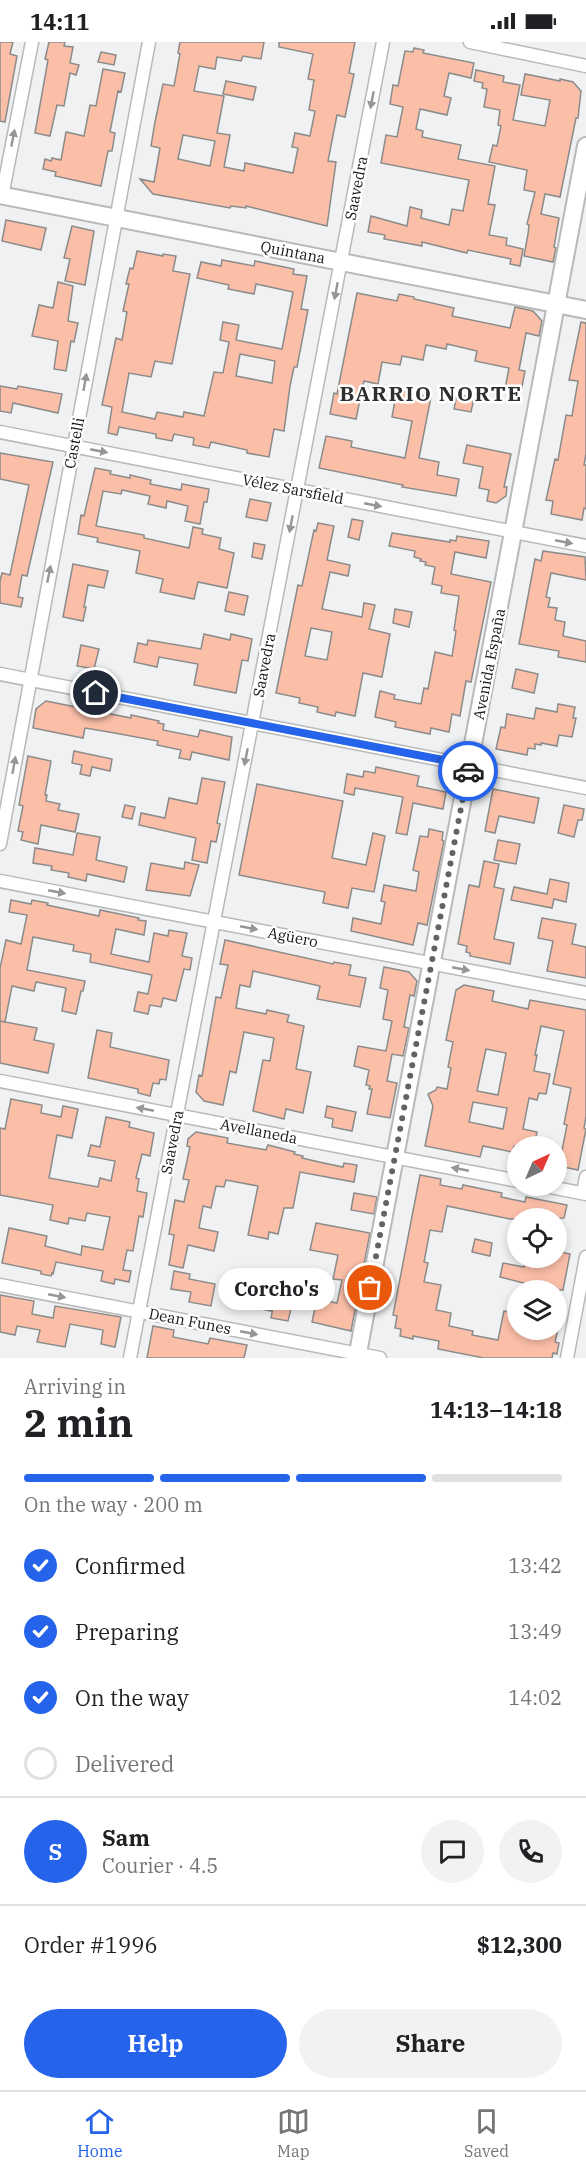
<!DOCTYPE html>
<meta charset="utf-8">
<style>
body{margin:0;font-family:"IBM Plex Serif",serif;background:#f2f2f2;color:#202124;height:100vh;display:flex;flex-direction:column;font-size:22px;white-space:nowrap}
*{box-sizing:border-box;margin:0}
p{font-size:20px;color:#757577}
.icon{flex:none;width:33px;height:33px;fill:none;stroke:currentColor;stroke-width:2;stroke-linecap:round;stroke-linejoin:round}
.map{position:relative;height:1316px;overflow:hidden}
.drawer{display:flex;flex-direction:column;background:#fff;flex:1}
.drawer>*{flex:none}
.needle{width:39px;rotate:44deg}
.buttons{position:absolute;left:507px;top:1094px;display:grid;gap:12px}
.buttons a{display:grid;place-items:center;width:60px;height:60px;border-radius:50%;background:#fff;box-shadow:0 3px 9px #0003;font-size:30px}
.pin{position:absolute;display:grid;place-items:center;width:51px;height:51px;color:#fff;margin:-26px;border:3px solid #fff;border-radius:50%;box-shadow:0 2px 6px #0007}
.courier{position:absolute;display:grid;place-items:center;width:60px;height:60px;margin:-30px;border:4px solid #2563eb;border-radius:50%;background:#fff;color:#222;box-shadow:0 2px 8px #0007}
.bubble{position:absolute;height:42px;border-radius:21px;background:#fff;box-shadow:0 3px 9px #0003;font-size:20px;font-weight:700;line-height:42px;text-align:center}
.summary em{font-style:normal;font-weight:700}
.summary div{display:flex;flex-direction:column-reverse}
.summary{display:flex;align-items:center;justify-content:space-between;height:102px;padding:0 24px}
h1{font-size:39px;font-weight:700;line-height:45px}
.bar{display:grid;grid-template-columns:repeat(4,1fr);gap:9px 6px;align-content:center;height:72px;padding:0 24px}
.bar i{height:8px;border-radius:4px;background:#e0e0e0}
.bar .selected{background:#2563eb}
.bar p{grid-column:span 4}
.line{display:flex;align-items:center;gap:15px;padding:0 24px;border-top:2px solid #e0e0e0}
.line div{flex:1}
.round{display:grid;place-items:center;flex:none;width:63px;height:63px;border-radius:32px;background:#f2f2f2}
ol{padding:0 24px;list-style:none}
li{display:flex;align-items:center;gap:18px;height:66px}
li p{margin-inline-start:auto}
li .icon{padding:6px;border-radius:50%;background:#2563eb;color:#fff;stroke-width:4}
li:last-child{color:#757577}
li i{width:33px;height:33px;border:3px solid #e0e0e0;border-radius:50%}
.button{display:flex;gap:12px;margin-top:auto;padding:12px 24px}
.button a{flex:1;height:69px;border-radius:36px;background:#2563eb;color:#fff;font-size:24px;font-weight:700;line-height:69px;text-align:center}
.button a+a{background:#f2f2f2;color:#202124}
.status{display:flex;justify-content:space-between;align-items:center;height:42px;padding:0 30px;background:#fff;direction:ltr}
.status svg{height:16px;fill:currentColor}
.tabs{display:flex;justify-content:space-around;align-items:center;height:84px;border-top:2px solid #e0e0e0;background:#fff;font-size:16px;color:#757577}
.tabs a{display:grid;justify-items:center;gap:3px}
.tabs .selected{color:#2563eb}
.map>svg:first-child{display:block}
.building{fill:#fbbfa8;stroke:#8c8b8b;stroke-width:1.5;fill-rule:evenodd}
.lines{fill:none;stroke-linecap:round;stroke-linejoin:round}
.minor-casing{stroke:#b8b9b9;stroke-width:15}
.secondary-casing{stroke:#b8b9b9;stroke-width:20}
.minor{stroke:#fff;stroke-width:12}
.secondary{stroke:#fff;stroke-width:16}
.oneway{fill:#969696}
.done{stroke:#626363;stroke-width:6;stroke-dasharray:0 10.8}
.route{stroke:#2563eb;stroke-width:8}
.labels{text-anchor:middle;dominant-baseline:central;stroke-width:5;stroke-linejoin:round;paint-order:stroke}
.street-label{font-size:15px;fill:#161616;stroke:#fff}
.district-label{font-size:21px;font-weight:bold;letter-spacing:1.5px;fill:#2e2f2f;stroke:#fff}
</style>
<div class="status"><b>14:11</b><svg viewBox="0 0 49 12"><path d="M0 12V9h3v3zM5 12V6h3v6zM10 12V3h3v9zM15 12V0h3v12zM26 1h20v11H26zM47 4h2v5h-2z"/></svg></div>
<div class="map">
<svg width="586" height="1316" viewBox="0 0 586 1316">
<rect width="100%" height="100%" fill="#f0f1f2"/>
<!-- building -->
<path class="building" d="M0 0H13L10 12 17 14 5 80 0 79Z
M49 0H65L64 4 73 5 70 21 79 23 76 33 70 31 64 64 57 63 50 94 35 91 48 18 45 17Z
M180 0H264L261 17 243 14 241 19 217 15 215 27 199 24 194 49 224 54 217 91 230 93 224 125 244 129 245 121 293 131 298 106 292 105 295 91 310 94 315 69 309 68 314 38 308 37 313 12 279 5V0H355L349 31 354 32 345 75 337 73 328 119 336 120 327 184 246 164V166L231 164 230 166 153 152 140 137 154 140 160 106 151 104 155 80 163 42 174 44 180 12 178 11ZM183 93 215 99 210 124 178 117Z
M414 6 424 8 423 11 474 21 471 36 449 31 444 54 451 56 447 73 420 67 416 87 423 89 422 95 461 103 458 117 495 124 488 162 495 163 489 193 507 196 506 203 523 207 520 224 510 222 511 217 468 208 467 211 422 200V204L384 197 385 193 368 190 371 174 407 184 410 165 422 168 421 176 449 183 452 167 463 169 469 138 381 121 386 93 397 95 403 65 390 62 393 43 398 44 405 9 413 10Z
M101 10 116 13 114 23 98 20Z
M103 27 125 31 121 50 118 49 110 90 115 91 112 109H108L101 144 55 134 56 130 43 127 45 117 51 119 52 116 61 118 66 90 84 94 90 63 96 64Z
M476 28 504 34 503 40 520 43 513 78 545 84 550 58 521 53 525 32 560 39V37L573 40 581 49 578 76H576L560 155 545 152 541 172 559 176 554 205 556 206 553 220 524 214 528 192 529 183 527 182 535 150 524 148 527 128 489 120 493 103 497 104 501 84 498 83 500 68 484 65 487 47 482 46 483 41 474 39Z
M226 39 256 45 253 58 223 52Z
M6 178 46 186 41 208 2 199Z
M72 184 94 189 85 243 65 239 70 217 64 216Z
M137 209 163 214V212L176 214 173 229 190 232 172 322 155 319 151 335 129 331 122 370 155 377 157 370 183 375 184 370 204 374 214 330 223 331 229 300 220 298 223 280 239 283 236 298 282 307 293 250 256 242 254 252 228 247 229 243 197 236 201 220 221 224 222 218 254 224 255 219 294 227 293 232 307 234 301 267 308 268 297 325H294L290 344 284 389 274 387 269 415 247 411V408L211 400 209 406 193 403 194 396 174 392 172 399 156 396V392L119 385 117 393 108 391 112 365 102 363 116 296 122 298 127 270 123 269 129 242H126L130 226 133 227ZM240 312 275 319 272 341 236 334Z
M58 240 73 244 68 279 78 281 74 300 71 299 66 329 54 327 58 299 32 294 39 263 53 266Z
M357 251 397 259 399 252 414 255V257L454 266 452 274 510 286 515 265 533 269 542 279 539 294 526 291 519 328 525 329 521 350 505 347 509 326 475 319 477 309 447 302 446 307 426 303 423 318 402 314 400 323 382 320 378 342 364 339 356 377 330 372 334 351 337 352Z
M581 280 586 281V412L584 423H586V467L584 466 582 478 551 472 553 459 546 458 555 417 558 418 566 373 572 374 578 339 569 338Z
M0 344 17 347 18 344 62 352 58 371 13 361 11 371 0 369Z
M397 348 431 355 419 416 439 420 437 433 459 437 456 454 402 445 403 443 319 426 326 394 352 399 351 405 405 416 412 379 392 375Z
M457 352 474 356 471 370 454 367Z
M467 403 511 412 504 445H507L506 454 496 461 487 459 489 448 479 446 483 425 463 421Z
M0 411 53 420 27 534 22 533 18 555 23 556 21 565 0 561V539L2 531 10 533 29 443 0 437Z
M95 426 111 429 110 432 130 436V433L151 438 150 442 181 448 182 442 209 447 207 460H204L200 482 185 479 188 464 167 459 166 466 148 462 150 454 122 448 121 452 103 449 96 484 144 493V496L189 506 193 485 203 487 202 492 221 496 219 507 234 511 227 546 198 540 194 557 160 550 163 537 136 531 140 509 97 500 98 496 78 492 81 473 84 474Z
M250 457 271 461 267 479 246 475Z
M352 477 363 479 359 498 348 495Z
M318 481 334 484 327 518 350 523 348 534 330 530 322 567 362 575 364 561 375 563 369 587 390 592 382 635 363 631 355 674 336 670 335 674 317 670 318 665 299 661 300 656 276 651 298 543 302 544 314 488 316 489ZM311 586 332 590 327 618 305 614Z
M392 491 450 500V498L456 499 457 494 489 499 486 516 455 510 451 532 491 540 471 640 466 639 460 674 452 672 449 690 431 686 430 692 395 685 396 680 375 675 380 649 395 653 394 657 421 662 424 646 428 647 435 610 452 614 456 589 454 588 459 554 441 551 442 544 432 542 435 525 425 523 426 520 420 519 421 517 414 515 415 509 389 504Z
M254 501 265 503 262 517 252 515Z
M543 509 585 515 586 538 551 531 546 555 550 556 548 565 557 566 555 578 565 580 563 594 586 599V620L558 615 559 609 519 602 535 517 541 519Z
M73 522 108 529 104 546 88 543 84 565H86L83 579 63 575Z
M229 550 248 554 244 573 225 569Z
M395 567 412 570 409 585 393 581Z
M204 592 230 598 231 592 252 597 248 619 242 618 236 651 194 643 198 622 159 615 157 625 134 620 138 601 147 603 148 598 201 607Z
M81 603 99 607 94 627 77 624Z
M516 627 538 632 534 651 512 646Z
M46 659 131 676V673L159 679 158 681 164 682 163 688 198 695 200 688 232 695 229 718 192 710 190 718 179 716 181 708 157 703 158 699 109 690 85 686 83 696 33 686 36 667Z
M558 662 575 665 573 676H576L572 695 559 693 557 704 541 701V703L535 702V707L528 706 527 713 496 707 501 685 505 686 507 672 534 677 536 666 557 670Z
M74 709 112 717 110 729 92 725 90 734 80 732 82 723 72 721Z
M28 714 51 719 45 753H47L46 759 60 762 58 768 79 772 75 790 41 783 38 802 21 798 23 790 18 789 23 764 19 763Z
M376 725 419 734 417 744 446 750 443 767 413 761 407 793 396 791 403 755 355 746 354 753 344 751 347 732 363 735 364 729 375 731Z
M202 736 225 740 217 781 220 782 216 800 211 799 207 821 192 818 196 796 139 783 141 771 165 776 169 756 197 762Z
M257 742 343 759 332 816 366 823 373 791 385 794 374 850 352 846 348 866 323 861 325 850 239 833Z
M493 747 539 756 534 781 499 774 495 791 485 789Z
M125 763 135 765 132 777 122 775Z
M564 763 584 767 582 778H578L574 795 558 791Z
M429 787 443 790 442 798 444 799 427 883 418 881 413 903 351 889 353 876 381 882 385 860 381 859 384 843 416 849 419 830 413 828 420 794 428 795Z
M77 791 100 795 96 818 127 825 124 840 87 832 86 839 68 835 69 831 51 828 52 824 33 821 35 806 73 813Z
M498 798 520 802 516 822 494 818Z
M484 819 499 822 494 845 504 847 494 897 514 901 510 922 470 914V911L466 910 467 904 458 902 469 843 479 845Z
M185 820 199 823 190 854 146 848 151 821 184 827Z
M550 837 569 841 566 860 554 857 552 866 511 858 514 845 547 852Z
M11 858 31 862 32 858 48 861 47 863 99 874 100 868 139 876 138 878 146 879 144 893 116 887 111 912 149 920 154 891 168 894 169 888 187 891 182 914 192 916 190 928 184 927 176 959 163 956 161 965 150 963 148 972 134 969 138 950 148 952 152 933 90 920 91 912 73 909 74 903 33 895 27 928 85 939 83 949H81L76 972 62 969 66 946 36 940 34 949 12 944 5 980 0 979 37 986 34 998 54 1002 48 1031 0 1021V926L6 898 21 902 27 873 9 870Z
M542 876 576 882 572 902 586 905V936L547 929 553 899 538 896Z
M225 898 333 922 334 920 351 923 349 933 366 936 360 965 317 957 320 944 253 929 250 945 240 943 236 966 266 972 267 968 289 973 287 980 304 984 296 1027 311 1030 303 1071 286 1067 284 1077 253 1069 263 1018 270 1019 274 996 244 990 236 1031 230 1029 223 1063 204 1059 196 1050 199 1033 202 1034 216 955 221 956 228 923 220 922Z
M384 925 409 930 417 939 414 954 410 953 404 985 409 986 403 1014 392 1012 387 1039 397 1041 390 1076 367 1072 372 1047H369L370 1044 366 1043 369 1028 354 1024 358 1004 386 1009 392 979 383 977 388 948 380 946Z
M464 943 494 949 492 959 528 967 530 958 586 968V1074L584 1086 586 1087 578 1128 559 1124 567 1083 564 1082 571 1046 553 1042 564 989 541 984 535 1013H537L534 1029 550 1032 546 1052 539 1051 537 1058 529 1056 523 1087 537 1090 534 1104H514L512 1110 483 1104 480 1115 425 1104 433 1064 428 1052 436 1048 437 1045 447 1047 451 1026 448 1025 453 1000 446 998 456 948ZM486 1007 506 1011 498 1053 477 1049ZM473 1060 507 1066 503 1087 469 1080Z
M97 988 112 991 110 1005 169 1018 166 1038 160 1037 159 1042 153 1041 150 1054 138 1051V1047L88 1036Z
M11 1057 42 1063 41 1071 61 1075 63 1064 78 1067 72 1096 57 1093 49 1136 98 1145 100 1136 111 1139 115 1119 88 1114 91 1103 100 1105 106 1075 130 1080 129 1085 154 1091 150 1114 142 1112 136 1136 139 1137 137 1149 147 1151 143 1175 139 1174 133 1209 127 1208 123 1228 131 1229 129 1240 115 1237 114 1242 101 1239 103 1229 56 1220 53 1232 52 1231 51 1234 41 1232V1229L2 1221 9 1186 47 1194 45 1204 81 1213 82 1204 103 1208 110 1175 87 1171 85 1179 69 1176 68 1182 50 1178 53 1163 0 1153V1086L5 1087Z
M327 1064 356 1070 352 1089 332 1085 333 1077 325 1075Z
M196 1090 228 1096 227 1101 266 1108 268 1103 295 1110 294 1112 303 1114 302 1116 319 1120 343 1125 344 1121 357 1123 354 1140 300 1130 293 1166H284L278 1192 269 1190 268 1197 248 1193 258 1144 226 1138 224 1145 216 1144 211 1166 203 1164 199 1186 218 1190 214 1209 188 1203 183 1226 169 1223 174 1193 169 1192 175 1158 184 1160 189 1138 183 1137 190 1105 187 1104 188 1097Z
M420 1133 441 1137 440 1143 462 1147 463 1143 502 1151 501 1155 525 1160 526 1155 567 1163 564 1176 510 1177 447 1164 442 1190 430 1188 424 1220 428 1221 424 1240 441 1243 436 1268 451 1271 449 1284 473 1289 472 1293 498 1298 504 1269 518 1272V1287H558L555 1300 559 1301 557 1312 553 1311 552 1316H484L438 1307 439 1299 413 1294V1297L400 1294 401 1287 395 1286 397 1274 393 1273Z
M354 1151 377 1155 374 1172 351 1168Z
M316 1181 370 1191 351 1289 312 1280 317 1257 337 1261 342 1238 333 1237 338 1213 310 1208Z
M475 1197 492 1201 490 1214 472 1210Z
M556 1209 570 1212 563 1248H534L535 1244 500 1235 503 1221 524 1225 526 1215H556Z
M174 1229 190 1232 189 1237 215 1242 211 1264 189 1260 191 1250 171 1247Z
M242 1239 275 1246 271 1269 238 1262Z
M0 1253 34 1259 32 1272 53 1276 55 1264 121 1275 115 1305 101 1302 103 1288 70 1282 65 1305 37 1300 40 1288 17 1284 15 1293 0 1290Z
M274 1260 292 1263 288 1279 271 1276Z
M153 1284 174 1288 173 1295 208 1302 210 1296 247 1303 244 1316H147Z"/>
<g class="lines">
<!-- minor casing -->
<g class="minor-casing">
<path id="minor" d="M470 0 586 24
M2 154 32 0
M0 390 586 504
M0 632 586 746
M0 802 149 0
M0 839 586 951
M0 1039 518 1139
M540 1143 586 1152
M583 1151 586 1135
M0 1243 380 1316
M130 1316 383 0
M567 1316 586 1215"/>
</g>
<!-- secondary casing -->
<g class="secondary-casing">
<path id="secondary" d="M0 153 586 268
M357 1316 586 104"/>
</g>
<!-- minor -->
<use href="#minor" class="minor"/>
<!-- secondary -->
<use href="#secondary" class="secondary"/>
</g>
<!-- one-way arrows -->
<defs><path id="oneway-solid" d="M-6-.8H1V-3.2L6.5 0L1 3.2V.8H-6Z" transform="scale(1.5)"/></defs>
<g class="oneway">
<use href="#oneway-solid" transform="translate(372 58) rotate(101)"/>
<use href="#oneway-solid" transform="translate(13 96) rotate(-79)"/>
<use href="#oneway-solid" transform="translate(336 249) rotate(101)"/>
<use href="#oneway-solid" transform="translate(85 340) rotate(-80)"/>
<use href="#oneway-solid" transform="translate(99 409) rotate(11)"/>
<use href="#oneway-solid" transform="translate(373 463) rotate(11)"/>
<use href="#oneway-solid" transform="translate(291 482) rotate(101)"/>
<use href="#oneway-solid" transform="translate(564 500) rotate(11)"/>
<use href="#oneway-solid" transform="translate(49 532) rotate(-79)"/>
<use href="#oneway-solid" transform="translate(246 715) rotate(101)"/>
<use href="#oneway-solid" transform="translate(14 723) rotate(-80)"/>
<use href="#oneway-solid" transform="translate(57 850) rotate(11)"/>
<use href="#oneway-solid" transform="translate(249 886) rotate(11)"/>
<use href="#oneway-solid" transform="translate(461 927) rotate(11)"/>
<use href="#oneway-solid" transform="translate(145 1067) rotate(-169)"/>
<use href="#oneway-solid" transform="translate(460 1127) rotate(-169)"/>
<use href="#oneway-solid" transform="translate(57 1254) rotate(11)"/>
<use href="#oneway-solid" transform="translate(249 1291) rotate(11)"/>
</g>
<g class="lines">
<!-- done -->
<path class="done" d="M370 1246 468 729"/>
<!-- route -->
<path class="route" d="M96 651 469 723 468 729"/>
</g>
<g class="labels">
<!-- street labels -->
<g class="street-label">
<text transform="translate(356 146) rotate(-79)">Saavedra</text>
<text transform="translate(293 210) rotate(11)">Quintana</text>
<text transform="translate(74 401) rotate(-79)">Castelli</text>
<text transform="translate(293 447) rotate(11)">Vélez Sarsfield</text>
<text transform="translate(489 622) rotate(-79)">Avenida España</text>
<text transform="translate(264 623) rotate(-79)">Saavedra</text>
<text transform="translate(293 895) rotate(11)">Agüero</text>
<text transform="translate(259 1089) rotate(11)">Avellaneda</text>
<text transform="translate(172 1100) rotate(-79)">Saavedra</text>
<text transform="translate(190 1279) rotate(11)">Dean Funes</text>
</g>
<!-- district labels -->
<g class="district-label">
<text x="431" y="351">BARRIO NORTE</text>
</g>
</g>
</svg>
<div class="buttons">
<a><svg class="needle" viewBox="-14 -14 28 28"><path d="M0-13l5 13h-10z" fill="#e53935"/><path d="M0 13l5-13h-10z" fill="#757577"/></svg></a>
<a><svg class="icon" aria-label="locate" viewBox="0 0 24 24"><circle cx="12" cy="12" r="6"/><path d="M12 2v4M12 18v4M2 12h4M18 12h4"/></svg></a>
<a><svg class="icon" aria-label="layers" viewBox="0 0 24 24"><path d="M12 4l9 5-9 5-9-5zM3 14l9 5 9-5"/></svg></a>
</div>
<div class="pin" style="left:370px;top:1246px;background:#ea580c"><svg class="icon" aria-label="bag" viewBox="0 0 24 24"><path d="M5 8h14l-1 12H6zM9 8a3 3 0 0 1 6 0"/></svg></div>
<div class="pin" style="left:96px;top:651px;background:#1f2937"><svg class="icon" aria-label="home" viewBox="0 0 24 24"><path d="M3 11l9-7 9 7M6 9v11h12V9"/></svg></div>
<div class="courier" style="left:468px;top:729px"><svg class="icon" aria-label="car" viewBox="0 0 24 24"><path d="M5 17H2v-5l4-1 3-4h7l3 4 3 1v5h-3M9 17h6M6 11h13"/><circle cx="7" cy="17" r="2"/><circle cx="17" cy="17" r="2"/></svg></div>
<div class="bubble" style="left:218px;top:1226px;width:117px">Corcho's</div>
</div>
<section class="drawer">
<div class="summary"><div><h1>2 min</h1><p>Arriving in</p></div><em>14:13–14:18</em></div>
<div class="bar"><i class="selected"></i><i class="selected"></i><i class="selected"></i><i></i><p>On the way · 200 m</p></div>
<ol>
<li><svg class="icon" aria-label="check" viewBox="0 0 24 24"><path d="M5 12l5 5 9-10"/></svg>Confirmed<p>13:42</p></li>
<li><svg class="icon" aria-label="check" viewBox="0 0 24 24"><path d="M5 12l5 5 9-10"/></svg>Preparing<p>13:49</p></li>
<li><svg class="icon" aria-label="check" viewBox="0 0 24 24"><path d="M5 12l5 5 9-10"/></svg>On the way<p>14:02</p></li>
<li><i></i>Delivered</li>
</ol>
<div class="line" style="height:108px"><b class="round" style="background:#2563eb;color:#fff">S</b><div><b>Sam</b><p>Courier · 4.5</p></div><a class="round"><svg class="icon" aria-label="chat" viewBox="0 0 24 24"><path d="M4 5h16v11H9l-5 4z"/></svg></a><a class="round"><svg class="icon" aria-label="phone" viewBox="0 0 24 24"><path d="M5 4h4l2 5-3 2q2 4 5 5l2-3 5 2v4C11 20 4 13 5 4z"/></svg></a></div>
<div class="line" style="height:78px"><div>Order #1996</div><b>$12,300</b></div>
<div class="button"><a>Help</a><a>Share</a></div>
</section>
<nav class="tabs">
<a class="selected"><svg class="icon" aria-label="home" viewBox="0 0 24 24"><path d="M3 11l9-7 9 7M6 9v11h12V9"/></svg>Home</a>
<a><svg class="icon" aria-label="map" viewBox="0 0 24 24"><path d="M3 6l6-2 6 2 6-2v14l-6 2-6-2-6 2zM9 4v14M15 6v14"/></svg>Map</a>
<a><svg class="icon" aria-label="saved" viewBox="0 0 24 24"><path d="M7 4h10v16l-5-4-5 4z"/></svg>Saved</a>
</nav>
